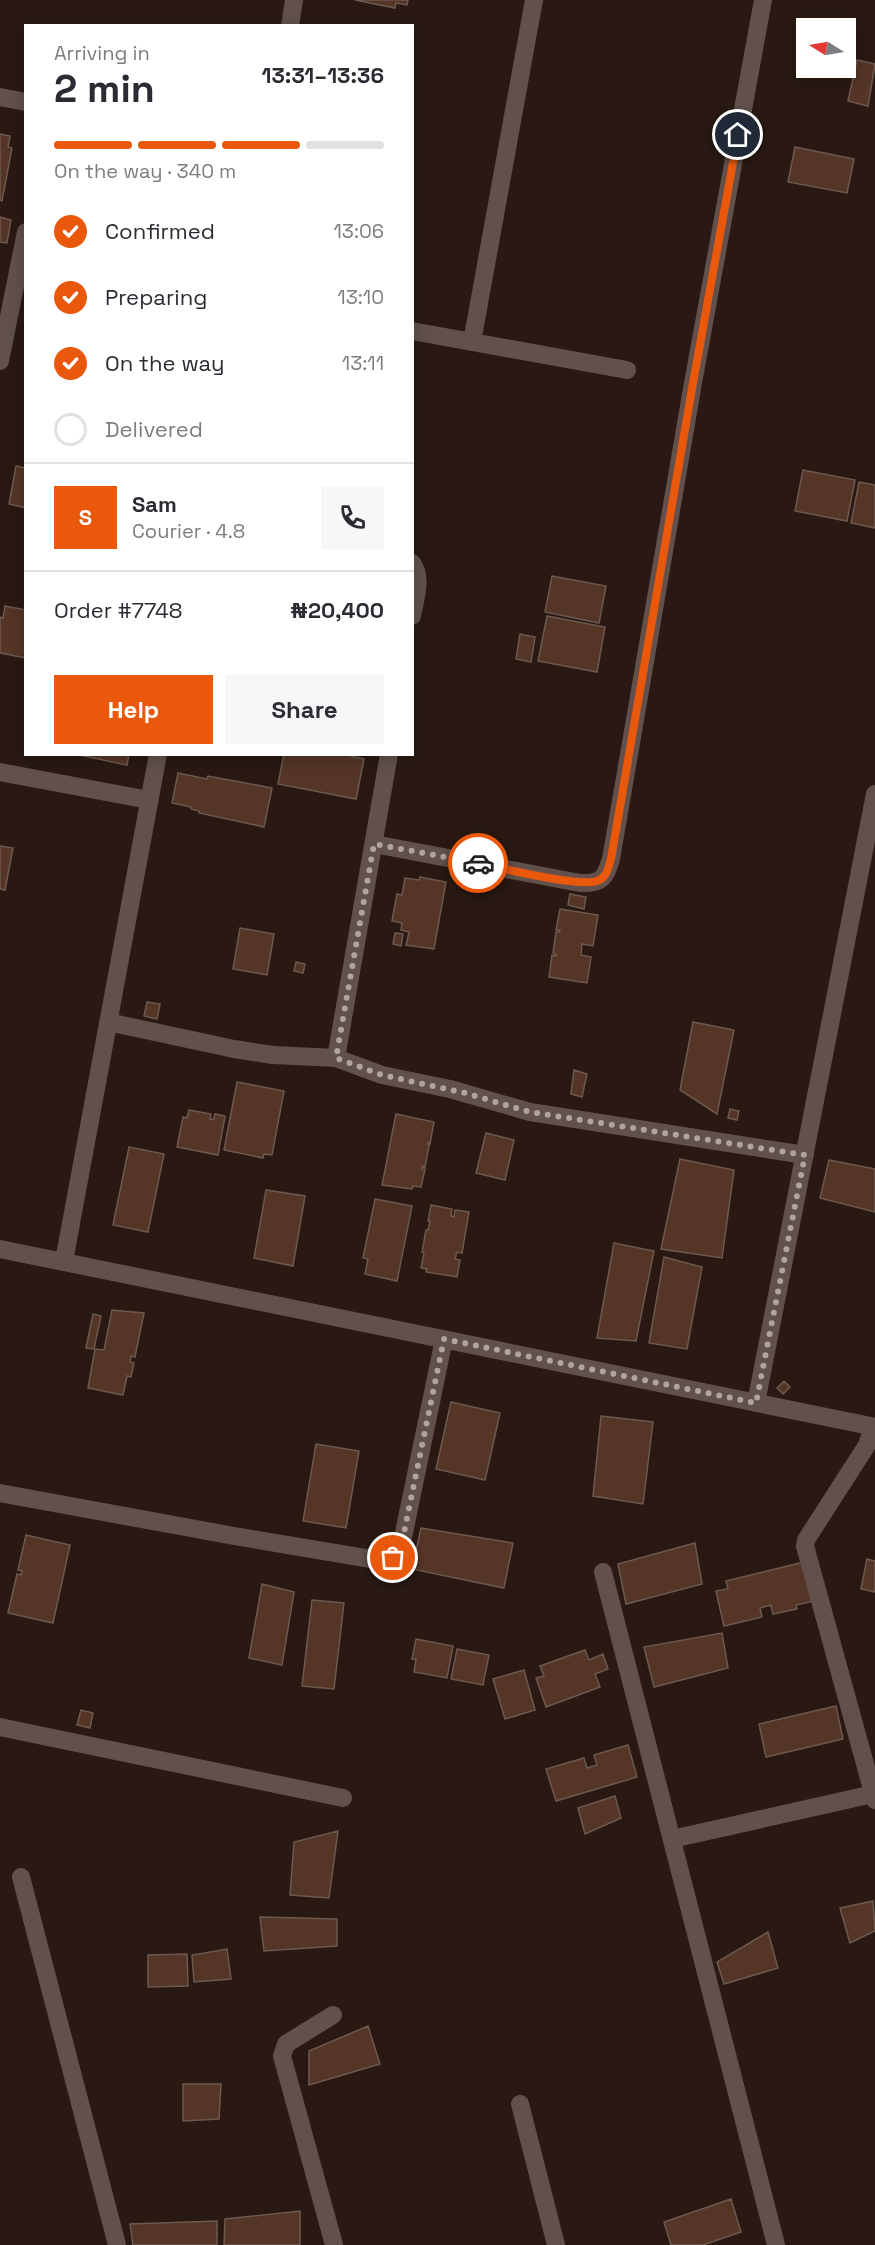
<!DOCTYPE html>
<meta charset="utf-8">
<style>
body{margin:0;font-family:"Space Grotesk",sans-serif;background:#f7f7f7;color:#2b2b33;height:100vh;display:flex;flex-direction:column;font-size:22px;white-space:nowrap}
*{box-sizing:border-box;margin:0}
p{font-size:20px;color:#7c7c81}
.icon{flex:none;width:33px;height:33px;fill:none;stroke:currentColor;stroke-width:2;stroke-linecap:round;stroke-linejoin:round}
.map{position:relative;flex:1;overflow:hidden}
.side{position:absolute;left:24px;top:24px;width:390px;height:732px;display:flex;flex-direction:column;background:#fff;border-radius:0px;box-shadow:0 3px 15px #0003}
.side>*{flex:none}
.needle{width:39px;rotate:281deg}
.fabs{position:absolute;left:796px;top:18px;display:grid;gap:12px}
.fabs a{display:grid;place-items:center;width:60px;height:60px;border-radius:0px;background:#fff;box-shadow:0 3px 15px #0003;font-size:30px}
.pin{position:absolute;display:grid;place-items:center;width:51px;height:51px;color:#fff;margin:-26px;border:3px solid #fff;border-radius:50%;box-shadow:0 2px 6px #0007}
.courier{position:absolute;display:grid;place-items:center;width:60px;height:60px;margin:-30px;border:4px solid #ea580c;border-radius:50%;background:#fff;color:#222;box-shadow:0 2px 8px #0007}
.headline em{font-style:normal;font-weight:700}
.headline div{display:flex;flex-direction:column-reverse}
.headline{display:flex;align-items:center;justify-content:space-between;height:102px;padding:0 30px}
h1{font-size:39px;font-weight:700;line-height:45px}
.bar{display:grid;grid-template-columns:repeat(4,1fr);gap:9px 6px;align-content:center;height:72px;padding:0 30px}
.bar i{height:8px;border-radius:4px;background:#e1e1e2}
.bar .selected{background:#ea580c}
.bar p{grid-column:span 4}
.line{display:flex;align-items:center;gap:15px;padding:0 30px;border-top:2px solid #e1e1e2}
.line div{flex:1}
.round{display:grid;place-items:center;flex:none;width:63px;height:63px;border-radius:0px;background:#f7f7f7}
ol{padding:0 30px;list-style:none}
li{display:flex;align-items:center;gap:18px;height:66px}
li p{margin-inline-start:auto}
li .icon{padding:6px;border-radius:50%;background:#ea580c;color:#fff;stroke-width:4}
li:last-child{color:#7c7c81}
li i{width:33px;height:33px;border:3px solid #e1e1e2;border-radius:50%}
.primary-button{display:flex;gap:12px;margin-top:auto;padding:12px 30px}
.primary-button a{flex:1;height:69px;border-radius:0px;background:#ea580c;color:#fff;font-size:24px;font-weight:700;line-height:69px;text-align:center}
.primary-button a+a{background:#f7f7f7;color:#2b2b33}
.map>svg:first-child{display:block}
.building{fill:#543526;stroke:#6c5950;stroke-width:1.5}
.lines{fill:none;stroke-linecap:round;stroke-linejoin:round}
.minor{stroke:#61504c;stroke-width:18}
.done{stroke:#b1a49e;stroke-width:6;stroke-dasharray:0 10.8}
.route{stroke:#ea580c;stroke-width:8}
</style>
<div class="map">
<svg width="875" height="2245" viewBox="0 0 875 2245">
<rect width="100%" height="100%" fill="#291912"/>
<!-- building -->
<path class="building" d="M355 0H408L407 5 396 3 395 8Z
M857 60 875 64 868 106 848 101Z
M0 134 10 136 8 147 12 148 2 201 0 200Z
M795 147 854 159 847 193 788 182Z
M0 217 11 220 7 243 0 242Z
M16 466 26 468V508L9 504Z
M803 470 855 480 847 521 795 511Z
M859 482 875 485V528L851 523Z
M552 576 606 586 599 623 545 612Z
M5 606 26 610V658L0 653V617L3 618Z
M547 616 605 627 597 672 538 661Z
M520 634 535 637 531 662 516 659Z
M74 754H129L127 765Z
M284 754H342L364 759 356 799 278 784Z
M178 773 207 779 208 776 272 788 264 827 199 813V811L191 809V807L172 803Z
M0 846 13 848 5 890 0 889Z
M420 877 446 882 434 949 406 945 409 932 401 930 402 923 392 921 397 894 402 895 405 878 419 880Z
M570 894 586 897 584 909 568 905Z
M560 909 598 915 593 946 582 944 581 955 591 957 587 983 549 977 552 955 556 956V954L553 953 556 932H559L560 930H556Z
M240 928 274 934 267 975 233 969Z
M395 933 403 934 401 946 393 944Z
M296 962 305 964 303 973 294 971Z
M147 1002 160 1004 157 1019 144 1016Z
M693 1022 734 1030 717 1114 680 1090Z
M574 1070 587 1074 582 1097 571 1094Z
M237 1082 284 1091 272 1155 264 1154 263 1158 224 1150Z
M730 1109 739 1111 737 1120 728 1118Z
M189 1110 211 1114 210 1119H214L215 1114 225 1116 218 1155 177 1147 183 1117 187 1118Z
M396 1114 434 1122 430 1144 428 1143 429 1146 425 1167 422 1166V1169H425L421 1187 413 1186 412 1189 382 1185Z
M486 1133 514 1140 505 1180 476 1173Z
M129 1147 164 1154 148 1232 113 1225Z
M680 1159 734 1170 722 1258 661 1249Z
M829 1160 875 1169V1212L820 1198Z
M266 1190 305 1196 293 1266 254 1258Z
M375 1199 412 1206 397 1281 365 1274 368 1259 363 1258Z
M431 1205 452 1209 451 1216 454 1217 455 1210 469 1212 462 1253 457 1252 455 1259 460 1260 457 1277 426 1272 427 1269 421 1268 424 1253 422 1252 426 1230H428L430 1221H428Z
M614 1243 654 1251 636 1341 597 1338Z
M664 1257 702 1267 687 1349 649 1343Z
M112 1310 144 1313 135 1357 131 1356 130 1362 134 1363 131 1377 127 1376 123 1395 88 1388 95 1349 104 1350Z
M93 1314 101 1316 94 1349 86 1348Z
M784 1381 790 1387 783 1394 777 1388Z
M451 1402 500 1413 485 1480 436 1469Z
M601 1416 653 1422 643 1504 593 1496Z
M316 1444 359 1451 346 1528 303 1521Z
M421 1528 513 1543 504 1588 412 1569Z
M26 1535 70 1545 53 1623 8 1613 17 1574 21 1575 22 1571 18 1570Z
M695 1543 702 1584 626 1604 618 1564Z
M867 1559 875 1561V1592L861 1589Z
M804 1562 814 1601 796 1605 797 1609 773 1614 771 1605 760 1608 762 1617 724 1626 716 1591 728 1589 726 1581Z
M262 1584 294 1592 282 1665 249 1658Z
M312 1600 344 1603 334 1689 302 1686Z
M722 1633 728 1668 654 1687 644 1647Z
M416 1639 453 1646 447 1678 414 1672 416 1659H412Z
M457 1649 489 1655 483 1685 451 1679Z
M585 1650 589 1660 603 1654 608 1669 595 1674 600 1687 546 1707 536 1678 544 1676 540 1666Z
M524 1670 535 1710 505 1719 493 1679Z
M836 1706 843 1739 766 1757 759 1724Z
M81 1710 93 1713 90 1728 77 1725Z
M628 1745 637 1777 556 1801 546 1769 584 1758 587 1768 597 1765 594 1755Z
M615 1796 621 1818 585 1834 578 1808Z
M338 1831 329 1898 290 1895 294 1842Z
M873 1901 875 1931 850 1943 840 1908Z
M260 1917 337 1919V1946L264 1951Z
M768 1932 778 1968 724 1984 717 1962Z
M227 1949 231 1979 194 1982 192 1955Z
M187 1954 188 1986 148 1987V1955Z
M368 2026 380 2064 309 2085V2051Z
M183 2084H221L219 2119 183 2121Z
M731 2199 741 2232 703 2245H671L664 2222Z
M300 2211V2245H224L225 2219Z
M217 2221V2245H133L130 2224Z"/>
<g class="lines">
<!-- minor -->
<path class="minor" d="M290 26 294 0
M0 97 26 102
M412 331 627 370
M472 342 534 0
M0 361 26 232
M412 563C423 578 415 599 412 616
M389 754 336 1058 382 1075 450 1089 530 1112 805 1155
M0 772 149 800
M374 844 580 883C602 884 605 878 611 859L693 383 763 0
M108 1022 234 1049 273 1055 336 1058
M0 1249 875 1427
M64 1261 158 754
M756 1403 875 794
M873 1427 867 1445 806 1540 805 1546 875 1800
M0 1493 234 1536 383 1561 393 1558 400 1552 444 1339
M603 1572 776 2245
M0 1727 343 1798
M672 1839 873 1794
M21 1877 117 2245
M333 2015 286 2044 282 2056 334 2245
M520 2104 556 2245"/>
</g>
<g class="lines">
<!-- done -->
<path class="done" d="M393 1558 400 1552 444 1339 756 1403 805 1155 530 1112 465 1093 382 1075 336 1058 374 844 478 863"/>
<!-- route -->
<path class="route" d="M478 863C499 868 581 887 597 881 607 878 608 868 611 859L693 383 738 135"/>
</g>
</svg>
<div class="fabs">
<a><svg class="needle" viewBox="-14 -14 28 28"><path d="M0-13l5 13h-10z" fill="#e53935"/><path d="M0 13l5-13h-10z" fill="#7c7c81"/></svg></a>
</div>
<div class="pin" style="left:393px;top:1558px;background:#ea580c"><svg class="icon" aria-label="bag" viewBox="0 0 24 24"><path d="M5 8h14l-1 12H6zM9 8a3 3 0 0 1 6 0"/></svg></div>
<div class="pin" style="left:738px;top:135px;background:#1f2937"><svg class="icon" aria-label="home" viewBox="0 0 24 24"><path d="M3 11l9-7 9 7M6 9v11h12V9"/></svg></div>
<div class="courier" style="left:478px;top:863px"><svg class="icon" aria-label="car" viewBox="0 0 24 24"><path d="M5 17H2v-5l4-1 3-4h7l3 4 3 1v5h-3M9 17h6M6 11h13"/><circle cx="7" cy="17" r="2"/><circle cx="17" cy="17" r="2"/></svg></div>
<section class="side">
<div class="headline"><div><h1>2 min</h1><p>Arriving in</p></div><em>13:31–13:36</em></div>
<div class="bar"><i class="selected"></i><i class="selected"></i><i class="selected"></i><i></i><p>On the way · 340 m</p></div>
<ol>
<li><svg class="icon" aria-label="check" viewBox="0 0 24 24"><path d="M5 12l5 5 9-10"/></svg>Confirmed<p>13:06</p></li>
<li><svg class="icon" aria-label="check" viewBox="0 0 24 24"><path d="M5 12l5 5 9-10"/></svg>Preparing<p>13:10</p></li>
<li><svg class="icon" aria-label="check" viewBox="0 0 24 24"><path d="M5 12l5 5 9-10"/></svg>On the way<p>13:11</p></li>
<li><i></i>Delivered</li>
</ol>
<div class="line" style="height:108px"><b class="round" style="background:#ea580c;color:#fff">S</b><div><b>Sam</b><p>Courier · 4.8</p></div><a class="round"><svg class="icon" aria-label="phone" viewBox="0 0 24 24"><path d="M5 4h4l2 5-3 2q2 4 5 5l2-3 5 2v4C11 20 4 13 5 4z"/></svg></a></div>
<div class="line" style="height:78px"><div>Order #7748</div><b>₦20,400</b></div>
<div class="primary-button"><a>Help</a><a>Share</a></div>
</section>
</div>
